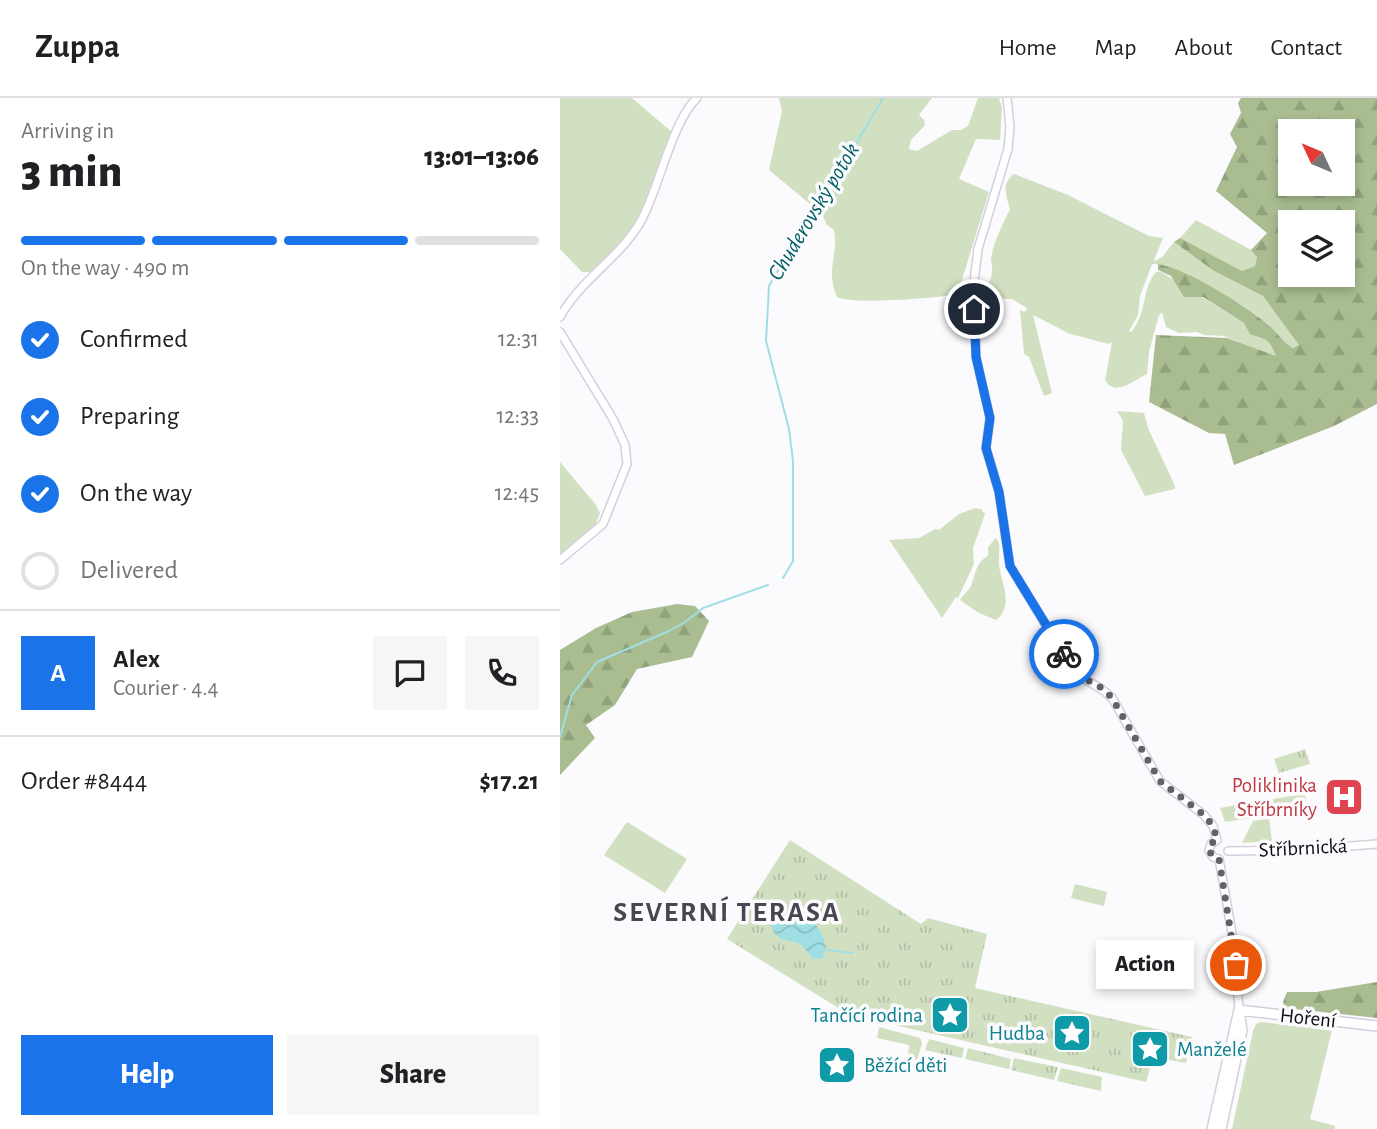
<!DOCTYPE html>
<meta charset="utf-8">
<style>
body{margin:0;font-family:"Alegreya Sans",sans-serif;background:#f6f6f6;color:#202124;height:100vh;display:flex;flex-direction:column;font-size:26px;white-space:nowrap}
*{box-sizing:border-box;margin:0}
p{font-size:23px;color:#757577}
.icon{flex:none;width:38px;height:38px;fill:none;stroke:currentColor;stroke-width:2;stroke-linecap:round;stroke-linejoin:round}
.map{position:relative;flex:1;overflow:hidden}
.side{display:flex;flex-direction:column;background:#fff;width:560px}
.side>*{flex:none}
.needle{width:46px;rotate:314deg}
.tools{position:absolute;left:718px;top:21px;display:grid;gap:14px}
.tools a{display:grid;place-items:center;width:77px;height:77px;border-radius:0px;background:#fff;box-shadow:0 4px 10px #0003;font-size:35px}
.pin{position:absolute;display:grid;place-items:center;width:60px;height:60px;color:#fff;margin:-30px;border:4px solid #fff;border-radius:50%;box-shadow:0 2px 7px #0007}
.courier{position:absolute;display:grid;place-items:center;width:70px;height:70px;margin:-35px;border:5px solid #1a73e8;border-radius:50%;background:#fff;color:#222;box-shadow:0 2px 9px #0007}
.bubble{position:absolute;height:49px;border-radius:0px;background:#fff;box-shadow:0 4px 10px #0003;font-size:23px;font-weight:800;line-height:49px;text-align:center}
.summary em{font-style:normal;font-weight:800}
.summary div{display:flex;flex-direction:column-reverse}
.summary{display:flex;align-items:center;justify-content:space-between;height:119px;padding:0 21px}
h1{font-size:46px;font-weight:800;line-height:52px}
.bar{display:grid;grid-template-columns:repeat(4,1fr);gap:10px 7px;align-content:center;height:84px;padding:0 21px}
.bar i{height:9px;border-radius:5px;background:#e0e0e0}
.bar .current{background:#1a73e8}
.bar p{grid-column:span 4}
.line{display:flex;align-items:center;gap:18px;padding:0 21px;border-top:2px solid #e0e0e0}
.line div{flex:1}
.round{display:grid;place-items:center;flex:none;width:74px;height:74px;border-radius:0px;background:#f6f6f6}
ol{padding:0 21px;list-style:none}
li{display:flex;align-items:center;gap:21px;height:77px}
li p{margin-inline-start:auto}
li .icon{padding:7px;border-radius:50%;background:#1a73e8;color:#fff;stroke-width:4}
li:last-child{color:#757577}
li i{width:38px;height:38px;border:4px solid #e0e0e0;border-radius:50%}
.primary-button{display:flex;gap:14px;margin-top:auto;padding:14px 21px}
.primary-button a{flex:1;height:80px;border-radius:0px;background:#1a73e8;color:#fff;font-size:28px;font-weight:800;line-height:80px;text-align:center}
.primary-button a+a{background:#f6f6f6;color:#202124}
header{display:flex;align-items:center;gap:42px;box-sizing:border-box;height:98px;padding:0 35px;background:#fff;border-bottom:2px solid #e0e0e0}
header strong{font-size:33px}
nav{display:flex;gap:38px;margin-inline-start:auto;font-size:24px}
main{display:flex;flex:1;min-height:0}
.map>svg:first-child{display:block}
.grass{fill:#d2e0c2}
.forest{fill:url(#forest-firs);fill-rule:evenodd}
.park{fill:url(#park-tufts)}
.water{fill:url(#water-waves)}
.lines{fill:none;stroke-linecap:round;stroke-linejoin:round}
.stream{stroke:#9fdfe4;stroke-width:2}
.minor-casing{stroke:#d3d0dd;stroke-width:10}
.major-casing{stroke:#d3d0dd;stroke-width:12}
.minor{stroke:#fff;stroke-width:7}
.major{stroke:#fff;stroke-width:9}
.done{stroke:#626164;stroke-width:7;stroke-dasharray:0 12.6}
.route{stroke:#1a73e8;stroke-width:9}
.labels{text-anchor:middle;dominant-baseline:central;stroke-width:7;stroke-linejoin:round;paint-order:stroke}
.health-label{font-size:21px;fill:#be3a42;stroke:#fbfafd;text-anchor:end}
.street-label{font-size:21px;fill:#0f0e12;stroke:#fbfafd}
.culture-label{font-size:21px;fill:#0d838f;stroke:#fbfafd;text-anchor:end}
.water-label{font-size:23px;font-style:italic;fill:#006065;stroke:#fbfafd}
.district-label{font-size:28px;font-weight:bold;letter-spacing:2px;fill:#484650;stroke:#fbfafd}
</style>
<header>
<strong>Zuppa</strong>
<nav><a>Home</a><a>Map</a><a>About</a><a>Contact</a></nav>
</header>
<main>
<section class="side">
<div class="summary"><div><h1>3 min</h1><p>Arriving in</p></div><em>13:01–13:06</em></div>
<div class="bar"><i class="current"></i><i class="current"></i><i class="current"></i><i></i><p>On the way · 490 m</p></div>
<ol>
<li><svg class="icon" aria-label="check" viewBox="0 0 24 24"><path d="M5 12l5 5 9-10"/></svg>Confirmed<p>12:31</p></li>
<li><svg class="icon" aria-label="check" viewBox="0 0 24 24"><path d="M5 12l5 5 9-10"/></svg>Preparing<p>12:33</p></li>
<li><svg class="icon" aria-label="check" viewBox="0 0 24 24"><path d="M5 12l5 5 9-10"/></svg>On the way<p>12:45</p></li>
<li><i></i>Delivered</li>
</ol>
<div class="line" style="height:126px"><b class="round" style="background:#1a73e8;color:#fff">A</b><div><b>Alex</b><p>Courier · 4.4</p></div><a class="round"><svg class="icon" aria-label="chat" viewBox="0 0 24 24"><path d="M4 5h16v11H9l-5 4z"/></svg></a><a class="round"><svg class="icon" aria-label="phone" viewBox="0 0 24 24"><path d="M5 4h4l2 5-3 2q2 4 5 5l2-3 5 2v4C11 20 4 13 5 4z"/></svg></a></div>
<div class="line" style="height:91px"><div>Order #8444</div><b>$17.21</b></div>
<div class="primary-button"><a>Help</a><a>Share</a></div>
</section>
<div class="map">
<svg width="817" height="1031" viewBox="0 0 817 1031">
<defs>
<pattern id="forest-firs" width="22" height="20" patternUnits="userSpaceOnUse" patternTransform="scale(1.75)"><rect width="22" height="20" fill="#a9bd91"/><path d="M5 1l3.5 6h-7zM16 11l3.5 6h-7z" fill="#90a17c"/></pattern>
<pattern id="park-tufts" width="24" height="20" patternUnits="userSpaceOnUse" patternTransform="scale(1.75)"><rect width="24" height="20" fill="#d2e0c2"/><path d="M3 7l-1-3M5 7V3M7 7l1-3M15 17l-1-3M17 17v-4M19 17l1-3" fill="none" stroke="#b3bfa6"/></pattern>
<pattern id="water-waves" width="16" height="10" patternUnits="userSpaceOnUse" patternTransform="scale(1.75)"><rect width="16" height="10" fill="#9fdfe4"/><path d="M0 5q4-4 8 0t8 0" fill="none" stroke="#88bec3"/></pattern>
</defs>
<rect width="100%" height="100%" fill="#fbfafd"/>
<!-- grass -->
<path class="grass" d="M0 0H72L113 35 81 113 63 145 31 174H22L0 151Z
M219 0H372L359 17 364 22 365 27 351 42 349 51 357 53 392 32H401L408 28 418 0H439L442 10 440 42 416 41 399 81 429 94 401 185 393 197C373 200 292 207 277 199 265 171 279 157 274 132L267 127 262 116 209 72 222 13Z
M454 76 508 97 589 138 603 140 594 162 595 163 602 159 614 144 654 173 703 198 740 247C734 250 730 251 725 247 718 242 714 232 708 226 689 209 615 165 592 166L580 198 578 217 569 233 571 234C587 217 582 189 596 174H601L684 225 697 239C709 239 715 248 716 259L664 238 644 237 637 234 619 235 606 229 602 214 599 217 589 254 587 276C573 282 556 300 545 282L552 244 549 246 510 236 473 217 492 295 484 298 469 259 464 256 460 212 465 214 467 210 452 201 427 200C425 185 432 184 432 172 433 168 431 164 431 161 433 144 443 126 450 111 446 98 441 85 454 76Z
M636 122 693 153 697 159 695 168 682 173 620 140Z
M557 313 584 315 588 330 615 388V391L585 398 561 352 563 323Z
M0 364 36 407 40 415 36 426 0 456Z
M415 410 421 411 425 416 413 450 414 466 398 500 396 499 382 520 329 442 359 440 375 431 379 432 399 416Z
M436 440C442 447 438 458 439 467 441 485 455 507 436 522L419 515 400 502C403 497 409 492 411 488 416 476 415 465 428 458V449Z
M745 696 746 703 738 709 714 711 713 701Z
M709 701 712 717 665 724 660 710Z
M709 720 712 743 682 745 693 723Z
M67 724 127 761 105 795 44 757Z
M515 786 547 794 544 808 511 800Z
M701 924 772 932 750 1021 775 1028V1031H672L693 933 696 926Z
M319 929 360 940 362 945 357 963 348 961 349 947 317 940Z"/>
<!-- forest -->
<path class="forest" d="M681 0H817V306L774 328 674 367 665 336 649 335 589 304 596 237 667 240 716 258C708 238 707 243 690 236L684 225 643 199H624L611 178 598 172V166C627 171 681 205 705 224 716 232 721 243 733 250L739 247 703 198 654 173 614 144 620 140 682 173 695 168 697 159 691 152 707 135 656 93 677 49 670 36 681 15 678 5ZM730 33H782V86H730ZM730 124H782V177H730Z
M117 506 135 508 149 523 132 559 77 571 55 607 26 627 35 640 0 677V552L36 530 72 514Z
M817 884V920L725 910 723 904 727 894H756Z"/>
<!-- park -->
<path class="park" d="M745 651 750 666 719 675 714 661Z
M230 742 361 826 368 820 427 836 415 890 632 939 626 965 593 959 586 984 325 925 285 914 167 841Z
M369 941 404 950 402 960 365 952Z
M408 950 451 961 449 971 405 961Z
M454 960 498 969 494 982 451 972Z
M501 970 542 979 541 993 497 983Z"/>
<!-- water -->
<path class="water" d="M231 808C249 812 274 843 262 861H253C249 857 246 850 241 847 229 839 216 848 210 824L215 814Z"/>
<g class="lines">
<!-- stream -->
<path class="stream" d="M223 480 233 463V363L229 331 206 243 209 188 279 67 297 44 323 0
M0 639 12 597 37 564 109 533 125 524 143 510 208 487
M267 852 293 855"/>
<!-- minor casing -->
<g class="minor-casing">
<path id="minor" d="M447 0 450 29 448 51 418 151 414 184 416 259 430 320 426 350 439 394 450 468 513 572C524 584 540 587 552 600L600 683 644 717 653 728 657 742
M0 219C20 182 60 160 81 123 99 91 112 23 137 0
M0 234 53 321 65 347 67 366 43 426 0 462
M657 742 651 746 649 752 653 759 659 761
M668 753 739 752 817 746
M659 761 674 846 679 912"/>
</g>
<!-- major casing -->
<g class="major-casing">
<path id="major" d="M679 912 817 928
M652 1031 679 912
M661 1031 682 932 679 913"/>
</g>
<!-- minor -->
<use href="#minor" class="minor"/>
<!-- major -->
<use href="#major" class="major"/>
</g>
<g class="lines">
<!-- done -->
<path class="done" d="M504 556 518 577 544 591 552 600 600 683 644 717 653 728 657 742 650 746 649 752 653 759 659 761 676 867"/>
<!-- route -->
<path class="route" d="M414 211 416 259 430 320 426 350 439 394 450 468 504 556"/>
</g>
<!-- icons -->
<defs>
<g id="hospital-square" transform="scale(2.0125)"><rect x="-9" y="-9" width="18" height="18" rx="4" fill="#e0444e" stroke="#fbfafd"/><path d="M-5-5h3v3.5h4V-5h3V5h-3V1.5h-4V5h-3Z" fill="#fff"/></g>
<g id="sight-square" transform="scale(2.0125)"><rect x="-9" y="-9" width="18" height="18" rx="4" fill="#0f9aa8" stroke="#fbfafd"/><path d="M0-6L1.8-2.2L6-1.7L2.9 1.2L3.7 5.4L0 3.3L-3.7 5.4L-2.9 1.2L-6-1.7L-1.8-2.2Z" fill="#fff"/></g>
</defs>
<g fill-rule="evenodd">
<use href="#hospital-square" x="784" y="699"/>
<use href="#sight-square" x="390" y="917"/>
<use href="#sight-square" x="512" y="935"/>
<use href="#sight-square" x="590" y="951"/>
<use href="#sight-square" x="277" y="967"/>
</g>
<g class="labels">
<!-- health labels -->
<g class="health-label">
<text x="757" y="687">Poliklinika<tspan x="757" dy="24">Stříbrníky</tspan></text>
</g>
<!-- street labels -->
<g class="street-label">
<text transform="translate(743 750) rotate(-3)">Stříbrnická</text>
<text transform="translate(748 920) rotate(6)">Hoření</text>
</g>
<!-- culture labels -->
<g class="culture-label">
<text x="363" y="917">Tančící rodina</text>
<text x="485" y="935">Hudba</text>
<text x="617" y="951" text-anchor="start">Manželé</text>
<text x="304" y="967" text-anchor="start">Běžící děti</text>
</g>
<!-- water labels -->
<g class="water-label">
<text transform="translate(254 114) rotate(-59)">Chuderovský potok</text>
</g>
<!-- district labels -->
<g class="district-label">
<text x="167" y="815">SEVERNÍ TERASA</text>
</g>
</g>
</svg>
<div class="tools">
<a><svg class="needle" viewBox="-14 -14 28 28"><path d="M0-13l5 13h-10z" fill="#e53935"/><path d="M0 13l5-13h-10z" fill="#757577"/></svg></a>
<a><svg class="icon" aria-label="layers" viewBox="0 0 24 24"><path d="M12 4l9 5-9 5-9-5zM3 14l9 5 9-5"/></svg></a>
</div>
<div class="pin" style="left:676px;top:867px;background:#ea580c"><svg class="icon" aria-label="bag" viewBox="0 0 24 24"><path d="M5 8h14l-1 12H6zM9 8a3 3 0 0 1 6 0"/></svg></div>
<div class="pin" style="left:414px;top:211px;background:#1f2937"><svg class="icon" aria-label="home" viewBox="0 0 24 24"><path d="M3 11l9-7 9 7M6 9v11h12V9"/></svg></div>
<div class="courier" style="left:504px;top:556px"><svg class="icon" aria-label="bike" viewBox="0 0 24 24"><circle cx="6" cy="16" r="4"/><circle cx="18" cy="16" r="4"/><path d="M6 16l4-8h5l3 8M10 8l3 8H6M13 5h3"/></svg></div>
<div class="bubble" style="left:536px;top:842px;width:98px">Action</div>
</div>
</main>
